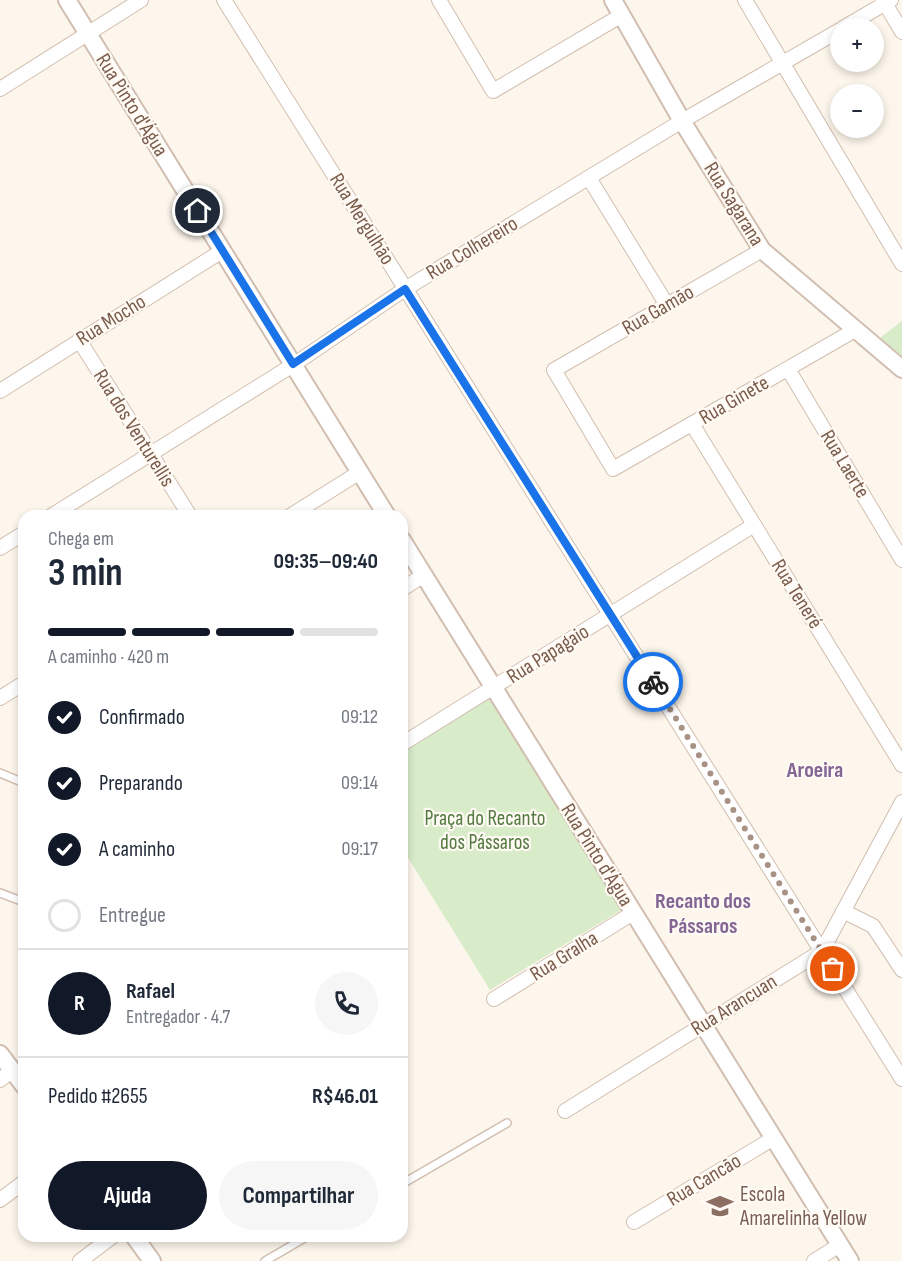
<!DOCTYPE html>
<html lang="pt">
<meta charset="utf-8">
<style>
body{margin:0;font-family:"Sofia Sans Condensed",sans-serif;background:#f6f6f7;color:#1f2937;height:100vh;display:flex;flex-direction:column;font-size:22px;white-space:nowrap}
*{box-sizing:border-box;margin:0}
p{font-size:20px;color:#747a83}
.icon{flex:none;width:33px;height:33px;fill:none;stroke:currentColor;stroke-width:2;stroke-linecap:round;stroke-linejoin:round}
.map{position:relative;flex:1;overflow:hidden}
.side{position:absolute;left:18px;top:510px;width:390px;height:732px;display:flex;flex-direction:column;background:#fff;border-radius:18px;box-shadow:0 3px 9px #0003}
.side>*{flex:none}
.tools{position:absolute;left:830px;top:18px;display:grid;gap:12px}
.tools a{display:grid;place-items:center;width:54px;height:54px;border-radius:50%;background:#fff;box-shadow:0 3px 9px #0003;font-size:30px}
.pin{position:absolute;display:grid;place-items:center;width:51px;height:51px;color:#fff;margin:-26px;border:3px solid #fff;border-radius:50%;box-shadow:0 2px 6px #0007}
.courier{position:absolute;display:grid;place-items:center;width:60px;height:60px;margin:-30px;border:4px solid #1a73e8;border-radius:50%;background:#fff;color:#222;box-shadow:0 2px 8px #0007}
.summary em{font-style:normal;font-weight:700}
.summary div{display:flex;flex-direction:column-reverse}
.summary{display:flex;align-items:center;justify-content:space-between;height:102px;padding:0 30px}
h1{font-size:39px;font-weight:700;line-height:45px}
.bar{display:grid;grid-template-columns:repeat(4,1fr);gap:9px 6px;align-content:center;height:72px;padding:0 30px}
.bar i{height:8px;border-radius:4px;background:#e0e1e3}
.bar .active{background:#111827}
.bar p{grid-column:span 4}
.line{display:flex;align-items:center;gap:15px;padding:0 30px;border-top:2px solid #e0e1e3}
.line div{flex:1}
.round{display:grid;place-items:center;flex:none;width:63px;height:63px;border-radius:32px;background:#f6f6f7}
ol{padding:0 30px;list-style:none}
li{display:flex;align-items:center;gap:18px;height:66px}
li p{margin-inline-start:auto}
li .icon{padding:6px;border-radius:50%;background:#111827;color:#fff;stroke-width:4}
li:last-child{color:#747a83}
li i{width:33px;height:33px;border:3px solid #e0e1e3;border-radius:50%}
.primary-button{display:flex;gap:12px;margin-top:auto;padding:12px 30px}
.primary-button a{flex:1;height:69px;border-radius:36px;background:#111827;color:#fff;font-size:24px;font-weight:700;line-height:69px;text-align:center}
.primary-button a+a{background:#f6f6f7;color:#1f2937}
.map>svg:first-child{display:block}
.green{fill:#d8ecc9}
.lines{fill:none;stroke-linecap:round;stroke-linejoin:round}
.service-casing{stroke:#d1beb0;stroke-width:10}
.minor-casing{stroke:#d1beb0;stroke-width:16}
.tertiary-casing{stroke:#d1beb0;stroke-width:20}
.service{stroke:#fff;stroke-width:7}
.minor{stroke:#fff;stroke-width:14}
.tertiary{stroke:#fff;stroke-width:16}
.done{stroke:#a89285;stroke-width:6;stroke-dasharray:0 10.8}
.route{stroke:#1a73e8;stroke-width:8}
.labels{text-anchor:middle;dominant-baseline:central;stroke-width:4.5;stroke-linejoin:round;paint-order:stroke}
.street-label{font-size:21px;fill:#7a5c4d;stroke:#fffaf3}
.park-label{font-size:21px;fill:#537a41;stroke:#fffaf3}
.education-label{font-size:21px;fill:#785e54;stroke:#fffaf3;text-anchor:start}
.neighbourhood-label{font-size:22px;font-weight:bold;fill:#846695;stroke:#fffaf3}
</style>
<div class="map">
<svg width="902" height="1261" viewBox="0 0 902 1261">
<rect width="100%" height="100%" fill="#fdf6ec"/>
<!-- green -->
<path class="green" d="M902 321V356L880 338Z
M494 692 623 909 490 990 402 848V748Z"/>
<g class="lines">
<!-- service casing -->
<g class="service-casing">
<path id="service" d="M0 773 24 783
M0 893 24 902
M402 1184 507 1123
M265 1261 308 1236"/>
</g>
<!-- minor casing -->
<g class="minor-casing">
<path id="minor" d="M224 0 902 1079
M439 0 493 91 622 15
M745 0 902 264
M883 0 902 32
M843 28 891 0
M0 89 141 0
M589 178 667 305
M762 250 554 370 613 469 855 330
M79 340 190 516
M788 369 902 560
M0 391 222 251
M692 424 902 765
M51 516 293 365 405 289 682 121 840 30
M290 516 360 472
M0 548 24 533
M402 589 424 575
M0 698 24 683
M402 744 754 525
M843 911 873 926 902 970
M494 999 633 913
M0 1080 12 1070
M565 1111 822 951 902 802
M0 1200 24 1182
M634 1222 774 1138
M80 1261 113 1236
M814 1261 840 1245"/>
</g>
<!-- tertiary casing -->
<g class="tertiary-casing">
<path id="tertiary" d="M67 0 387 516
M613 0 682 121 762 250 902 369
M402 540 850 1261
M0 1054 24 1086
M134 1236 152 1261"/>
</g>
<!-- service -->
<use href="#service" class="service"/>
<!-- minor -->
<use href="#minor" class="minor"/>
<!-- tertiary -->
<use href="#tertiary" class="tertiary"/>
</g>
<g class="lines">
<!-- done -->
<path class="done" d="M653 682 833 969"/>
<!-- route -->
<path class="route" d="M198 211 293 364 405 289 653 682"/>
</g>
<!-- icons -->
<defs>
<g id="school-bare" transform="scale(2.07)"><path d="M0-5L7-2L0 1L-7-2ZM-4 1L0 2.5L4 1V4Q0 6-4 4Z" fill="#8d6e63" stroke="#fffaf3" stroke-width="2.5" paint-order="stroke"/></g>
</defs>
<g fill-rule="evenodd">
<use href="#school-bare" x="720" y="1206"/>
</g>
<g class="labels">
<!-- street labels -->
<g class="street-label">
<text transform="translate(132 105) rotate(58)">Rua Pinto d'Água</text>
<text transform="translate(734 204) rotate(58)">Rua Sagarana</text>
<text transform="translate(362 219) rotate(58)">Rua Mergulhão</text>
<text transform="translate(472 248) rotate(-31)">Rua Colhereiro</text>
<text transform="translate(658 310) rotate(-30)">Rua Gamão</text>
<text transform="translate(111 320) rotate(-32)">Rua Mocho</text>
<text transform="translate(734 400) rotate(-30)">Rua Ginete</text>
<text transform="translate(134 428) rotate(58)">Rua dos Venturellis</text>
<text transform="translate(845 464) rotate(59)">Rua Laerte</text>
<text transform="translate(797 594) rotate(58)">Rua Teneré</text>
<text transform="translate(548 654) rotate(-32)">Rua Papagaio</text>
<text transform="translate(597 855) rotate(58)">Rua Pinto d'Água</text>
<text transform="translate(564 956) rotate(-32)">Rua Gralha</text>
<text transform="translate(734 1005) rotate(-32)">Rua Arancuan</text>
<text transform="translate(704 1180) rotate(-31)">Rua Cancão</text>
</g>
<!-- park labels -->
<g class="park-label">
<text x="485" y="818">Praça do Recanto<tspan x="485" dy="24">dos Pássaros</tspan></text>
</g>
<!-- education labels -->
<g class="education-label">
<text x="740" y="1194">Escola<tspan x="740" dy="24">Amarelinha Yellow</tspan></text>
</g>
<!-- neighbourhood labels -->
<g class="neighbourhood-label">
<text x="815" y="770">Aroeira</text>
<text x="703" y="901">Recanto dos<tspan x="703" dy="25">Pássaros</tspan></text>
</g>
</g>
</svg>
<div class="tools">
<a>+</a>
<a>−</a>
</div>
<div class="pin" style="left:833px;top:969px;background:#ea580c"><svg class="icon" aria-label="bag" viewBox="0 0 24 24"><path d="M5 8h14l-1 12H6zM9 8a3 3 0 0 1 6 0"/></svg></div>
<div class="pin" style="left:198px;top:211px;background:#1f2937"><svg class="icon" aria-label="home" viewBox="0 0 24 24"><path d="M3 11l9-7 9 7M6 9v11h12V9"/></svg></div>
<div class="courier" style="left:653px;top:682px"><svg class="icon" aria-label="bike" viewBox="0 0 24 24"><circle cx="6" cy="16" r="4"/><circle cx="18" cy="16" r="4"/><path d="M6 16l4-8h5l3 8M10 8l3 8H6M13 5h3"/></svg></div>
<section class="side">
<div class="summary"><div><h1>3 min</h1><p>Chega em</p></div><em>09:35–09:40</em></div>
<div class="bar"><i class="active"></i><i class="active"></i><i class="active"></i><i></i><p>A caminho · 420 m</p></div>
<ol>
<li><svg class="icon" aria-label="check" viewBox="0 0 24 24"><path d="M5 12l5 5 9-10"/></svg>Confirmado<p>09:12</p></li>
<li><svg class="icon" aria-label="check" viewBox="0 0 24 24"><path d="M5 12l5 5 9-10"/></svg>Preparando<p>09:14</p></li>
<li><svg class="icon" aria-label="check" viewBox="0 0 24 24"><path d="M5 12l5 5 9-10"/></svg>A caminho<p>09:17</p></li>
<li><i></i>Entregue</li>
</ol>
<div class="line" style="height:108px"><b class="round" style="background:#111827;color:#fff">R</b><div><b>Rafael</b><p>Entregador · 4.7</p></div><a class="round"><svg class="icon" aria-label="phone" viewBox="0 0 24 24"><path d="M5 4h4l2 5-3 2q2 4 5 5l2-3 5 2v4C11 20 4 13 5 4z"/></svg></a></div>
<div class="line" style="height:78px"><div>Pedido #2655</div><b>R$46.01</b></div>
<div class="primary-button"><a>Ajuda</a><a>Compartilhar</a></div>
</section>
</div>
